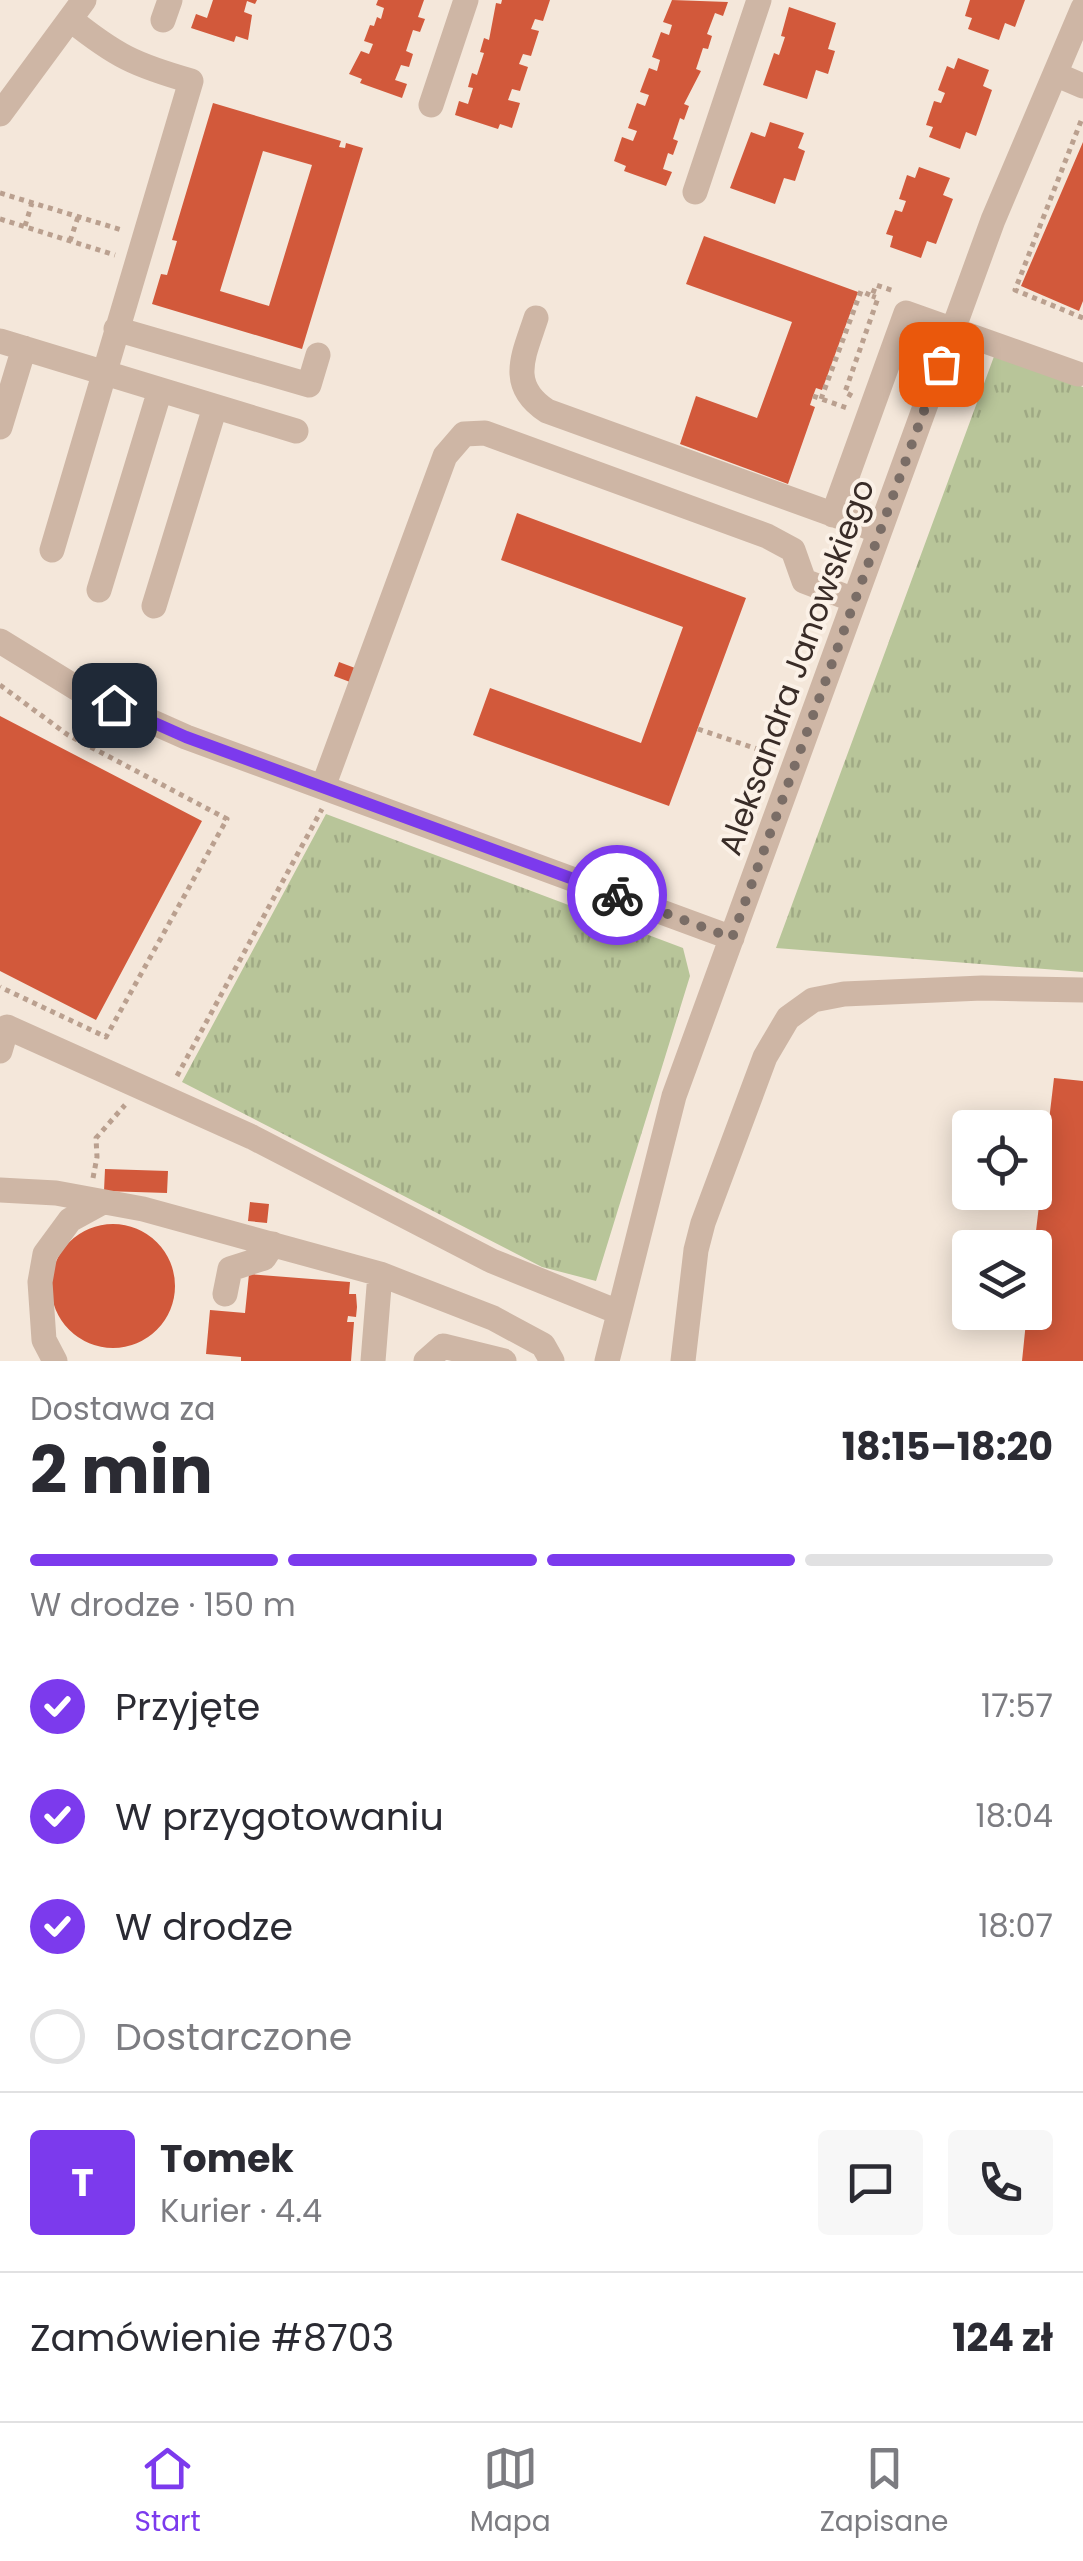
<!DOCTYPE html>
<html lang="pl">
<meta charset="utf-8">
<style>
body{margin:0;font-family:Poppins,sans-serif;background:#f7f7f7;color:#2b2b33;height:100vh;display:flex;flex-direction:column;font-size:38px;white-space:nowrap}
*{box-sizing:border-box;margin:0}
p{font-size:32px;color:#7c7c81}
.icon{flex:none;width:55px;height:55px;fill:none;stroke:currentColor;stroke-width:2;stroke-linecap:round;stroke-linejoin:round}
.map{position:relative;height:1361px;overflow:hidden}
.side{display:flex;flex-direction:column;background:#fff;flex:1}
.side>*{flex:none}
.fabs{position:absolute;left:952px;top:1110px;display:grid;gap:20px}
.fabs a{display:grid;place-items:center;width:100px;height:100px;border-radius:10px;background:#fff;box-shadow:0 5px 25px #0003;font-size:50px}
.pin{position:absolute;display:grid;place-items:center;width:85px;height:85px;color:#fff;margin:-42px;border-radius:20px;box-shadow:0 5px 15px #0006}
.courier{position:absolute;display:grid;place-items:center;width:100px;height:100px;margin:-50px;border:8px solid #7c3aed;border-radius:50%;background:#fff;color:#222;box-shadow:0 2px 12px #0007}
.headline em{font-style:normal;font-weight:700}
.headline div{display:flex;flex-direction:column-reverse}
.headline{display:flex;align-items:center;justify-content:space-between;height:170px;padding:0 30px}
h1{font-size:65px;font-weight:700;line-height:75px}
.bar{display:grid;grid-template-columns:repeat(4,1fr);gap:15px 10px;align-content:center;height:120px;padding:0 30px}
.bar i{height:12px;border-radius:8px;background:#e1e1e2}
.bar .selected{background:#7c3aed}
.bar p{grid-column:span 4}
.line{display:flex;align-items:center;gap:25px;padding:0 30px;border-top:2px solid #e1e1e2}
.line div{flex:1}
.round{display:grid;place-items:center;flex:none;width:105px;height:105px;border-radius:10px;background:#f7f7f7}
ol{padding:0 30px;list-style:none}
li{display:flex;align-items:center;gap:30px;height:110px}
li p{margin-inline-start:auto}
li .icon{padding:10px;border-radius:50%;background:#7c3aed;color:#fff;stroke-width:4}
li:last-child{color:#7c7c81}
li i{width:55px;height:55px;border:5px solid #e1e1e2;border-radius:50%}
.dock{display:flex;justify-content:space-around;align-items:center;height:140px;border-top:2px solid #e1e1e2;background:#fff;font-size:28px;color:#7c7c81}
.dock a{display:grid;justify-items:center;gap:5px}
.dock .selected{color:#7c3aed}
.map>svg:first-child{display:block}
.grass{fill:url(#grass-tufts)}
.building{fill:#d2593b;fill-rule:evenodd}
.lines{fill:none;stroke-linecap:round;stroke-linejoin:round}
.path{stroke:#baa08f;stroke-width:5;stroke-dasharray:5 5;stroke-linecap:butt}
.minor{stroke:#ceb6a5;stroke-width:25}
.done{stroke:#7a6d66;stroke-width:10;stroke-dasharray:0 18}
.route{stroke:#7c3aed;stroke-width:12}
.labels{text-anchor:middle;dominant-baseline:central;stroke-width:8;stroke-linejoin:round;paint-order:stroke}
.street-label{font-size:32px;fill:#392c27;stroke:#fbf1e7}
</style>
<div class="map">
<svg width="1083" height="1361" viewBox="0 0 1083 1361">
<defs>
<pattern id="grass-tufts" width="24" height="20" patternUnits="userSpaceOnUse" patternTransform="scale(2.5)"><rect width="24" height="20" fill="#b8c599"/><path d="M3 7l-1-3M5 7V3M7 7l1-3M15 17l-1-3M17 17v-4M19 17l1-3" fill="none" stroke="#9fa984"/></pattern>
</defs>
<rect width="100%" height="100%" fill="#f4e7da"/>
<!-- grass -->
<path class="grass" d="M996 351 1083 387V972L776 948Z
M326 814 683 948 690 976 596 1281 542 1267 182 1082Z"/>
<!-- building -->
<path class="building" d="M213 0H257L255 4 247 1 244 12 252 15 248 40 236 36 234 42 191 28 196 14 207 18Z
M378 0H424L418 17 425 19 420 32 413 30 406 51 413 54 409 67 401 65 395 80 407 84 402 98 360 83 362 79 349 74 361 51 369 54 373 44 364 41 370 25 374 26 377 17 381 19 384 8 376 5Z
M502 0H550L543 21 535 19 531 29 539 31 531 56 523 54 519 64 528 67 520 91 512 89 508 100 520 103 512 128 500 124 498 129 455 115 459 101 468 104 473 88 468 87 472 73 477 75 484 53 480 52 484 38 489 40 496 3 501 4Z
M672 0 728 2 723 16 715 13 707 34 712 36 708 49 703 48 696 69 701 71 684 104 689 106 684 120 680 118 673 139 678 141 673 155 668 153 663 169 672 172 666 186 624 171 626 166 614 161 622 137 633 141 637 131 628 128 637 103 645 106 649 95 640 92 649 68 657 71 660 60 652 57 661 32 669 35 672 25 663 22Z
M970 0H1025L1015 27 1005 23 999 40 968 29 972 18 965 16Z
M789 7 836 23 828 49 835 51 828 74 816 70 807 99 763 85 774 53 779 55 785 37 781 36Z
M958 58 989 70 983 86 992 90 976 136 966 132 960 149 929 137 933 127 926 125 934 101 941 103 945 93 938 90 947 66 954 69Z
M213 103 341 141 339 147 345 148 346 143 363 148 302 349 152 304 161 274 167 275 177 241 172 240ZM263 151 312 165 269 306 220 291Z
M770 122 804 133 798 148 805 151 795 181 784 178 775 204 730 188 751 132 765 137Z
M1083 142V301L1079 311 1021 286Z
M919 167 950 178 943 195 953 199 936 244 927 241 921 258 890 247 893 236 886 234 895 210 902 212 906 201 899 199 907 175 915 178Z
M704 236 858 292 822 390 816 388 813 396 810 405 815 407 788 484 680 444 696 396 757 418 792 322 686 284Z
M517 513 746 598 669 806 473 735 490 688 641 743 683 627 501 560Z
M339 662 355 668 350 682 334 676Z
M0 716 202 821 96 1020 0 971Z
M1054 1078 1083 1081V1361H1022L1027 1312H1035L1034 1248Z
M105 1169 168 1171 167 1193 104 1191Z
M250 1202 269 1204 267 1223 248 1221Z
M51 1286a62 62 0 1 1 124 0a62 62 0 1 1-124 0Z
M249 1274 350 1282 349 1294H356L357 1307 356 1317 348 1316 347 1322H354L351 1361H241V1357L206 1354 210 1310 245 1313Z"/>
<g class="lines">
<!-- path -->
<path class="path" d="M1081 121 1015 290 1083 318
M0 193 122 230
M0 219 115 255
M25 226 32 203
M70 241 78 217
M813 396 847 408
M852 396 845 392 878 298 872 296
M821 399 861 291 872 296 876 285 894 291
M0 685 68 735 227 819 106 1037 0 987
M698 729 775 755
M177 1076 322 809
M93 1178 97 1157 96 1138 125 1105"/>
<!-- minor -->
<path class="minor" d="M163 20 170 0
M1055 74 1083 86
M431 105 466 0
M0 114 84 0
M695 192 759 0
M536 318C524 355 507 385 547 411L879 531
M116 329 309 385 318 355
M0 341 296 431
M0 427 24 348
M833 515 906 313 1078 374
M52 550 191 81C135 65 116 56 70 19
M99 590 160 390
M154 606 215 407
M0 641 78 689 186 737 732 938
M323 787 445 456 464 434 485 433 767 536 793 550 804 581 854 600
M0 1051 7 1027 252 1137 492 1261 618 1312
M0 1190 56 1193 143 1209 380 1274 493 1318 543 1345 552 1361
M225 1294 230 1269 264 1258 273 1244
M55 1361 44 1340 40 1282 45 1254 70 1220 101 1203
M373 1361 380 1274
M426 1361 443 1346 504 1361
M607 1361 674 1096 993 220 1083 8
M683 1361 696 1250 703 1223 765 1057 788 1018 813 1000 844 994 982 988 1083 990"/>
</g>
<g class="lines">
<!-- done -->
<path class="done" d="M617 895 732 938 941 364"/>
<!-- route -->
<path class="route" d="M114 705 186 737 617 895"/>
</g>
<g class="labels">
<!-- street labels -->
<g class="street-label">
<text transform="translate(796 667) rotate(-70)">Aleksandra Janowskiego</text>
</g>
</g>
</svg>
<div class="fabs">
<a><svg class="icon" aria-label="locate" viewBox="0 0 24 24"><circle cx="12" cy="12" r="6"/><path d="M12 2v4M12 18v4M2 12h4M18 12h4"/></svg></a>
<a><svg class="icon" aria-label="layers" viewBox="0 0 24 24"><path d="M12 4l9 5-9 5-9-5zM3 14l9 5 9-5"/></svg></a>
</div>
<div class="pin" style="left:941px;top:364px;background:#ea580c"><svg class="icon" aria-label="bag" viewBox="0 0 24 24"><path d="M5 8h14l-1 12H6zM9 8a3 3 0 0 1 6 0"/></svg></div>
<div class="pin" style="left:114px;top:705px;background:#1f2937"><svg class="icon" aria-label="home" viewBox="0 0 24 24"><path d="M3 11l9-7 9 7M6 9v11h12V9"/></svg></div>
<div class="courier" style="left:617px;top:895px"><svg class="icon" aria-label="bike" viewBox="0 0 24 24"><circle cx="6" cy="16" r="4"/><circle cx="18" cy="16" r="4"/><path d="M6 16l4-8h5l3 8M10 8l3 8H6M13 5h3"/></svg></div>
</div>
<section class="side">
<div class="headline"><div><h1>2 min</h1><p>Dostawa za</p></div><em>18:15–18:20</em></div>
<div class="bar"><i class="selected"></i><i class="selected"></i><i class="selected"></i><i></i><p>W drodze · 150 m</p></div>
<ol>
<li><svg class="icon" aria-label="check" viewBox="0 0 24 24"><path d="M5 12l5 5 9-10"/></svg>Przyjęte<p>17:57</p></li>
<li><svg class="icon" aria-label="check" viewBox="0 0 24 24"><path d="M5 12l5 5 9-10"/></svg>W przygotowaniu<p>18:04</p></li>
<li><svg class="icon" aria-label="check" viewBox="0 0 24 24"><path d="M5 12l5 5 9-10"/></svg>W drodze<p>18:07</p></li>
<li><i></i>Dostarczone</li>
</ol>
<div class="line" style="height:180px"><b class="round" style="background:#7c3aed;color:#fff">T</b><div><b>Tomek</b><p>Kurier · 4.4</p></div><a class="round"><svg class="icon" aria-label="chat" viewBox="0 0 24 24"><path d="M4 5h16v11H9l-5 4z"/></svg></a><a class="round"><svg class="icon" aria-label="phone" viewBox="0 0 24 24"><path d="M5 4h4l2 5-3 2q2 4 5 5l2-3 5 2v4C11 20 4 13 5 4z"/></svg></a></div>
<div class="line" style="height:130px"><div>Zamówienie #8703</div><b>124 zł</b></div>
</section>
<nav class="dock">
<a class="selected"><svg class="icon" aria-label="home" viewBox="0 0 24 24"><path d="M3 11l9-7 9 7M6 9v11h12V9"/></svg>Start</a>
<a><svg class="icon" aria-label="map" viewBox="0 0 24 24"><path d="M3 6l6-2 6 2 6-2v14l-6 2-6-2-6 2zM9 4v14M15 6v14"/></svg>Mapa</a>
<a><svg class="icon" aria-label="saved" viewBox="0 0 24 24"><path d="M7 4h10v16l-5-4-5 4z"/></svg>Zapisane</a>
</nav>
